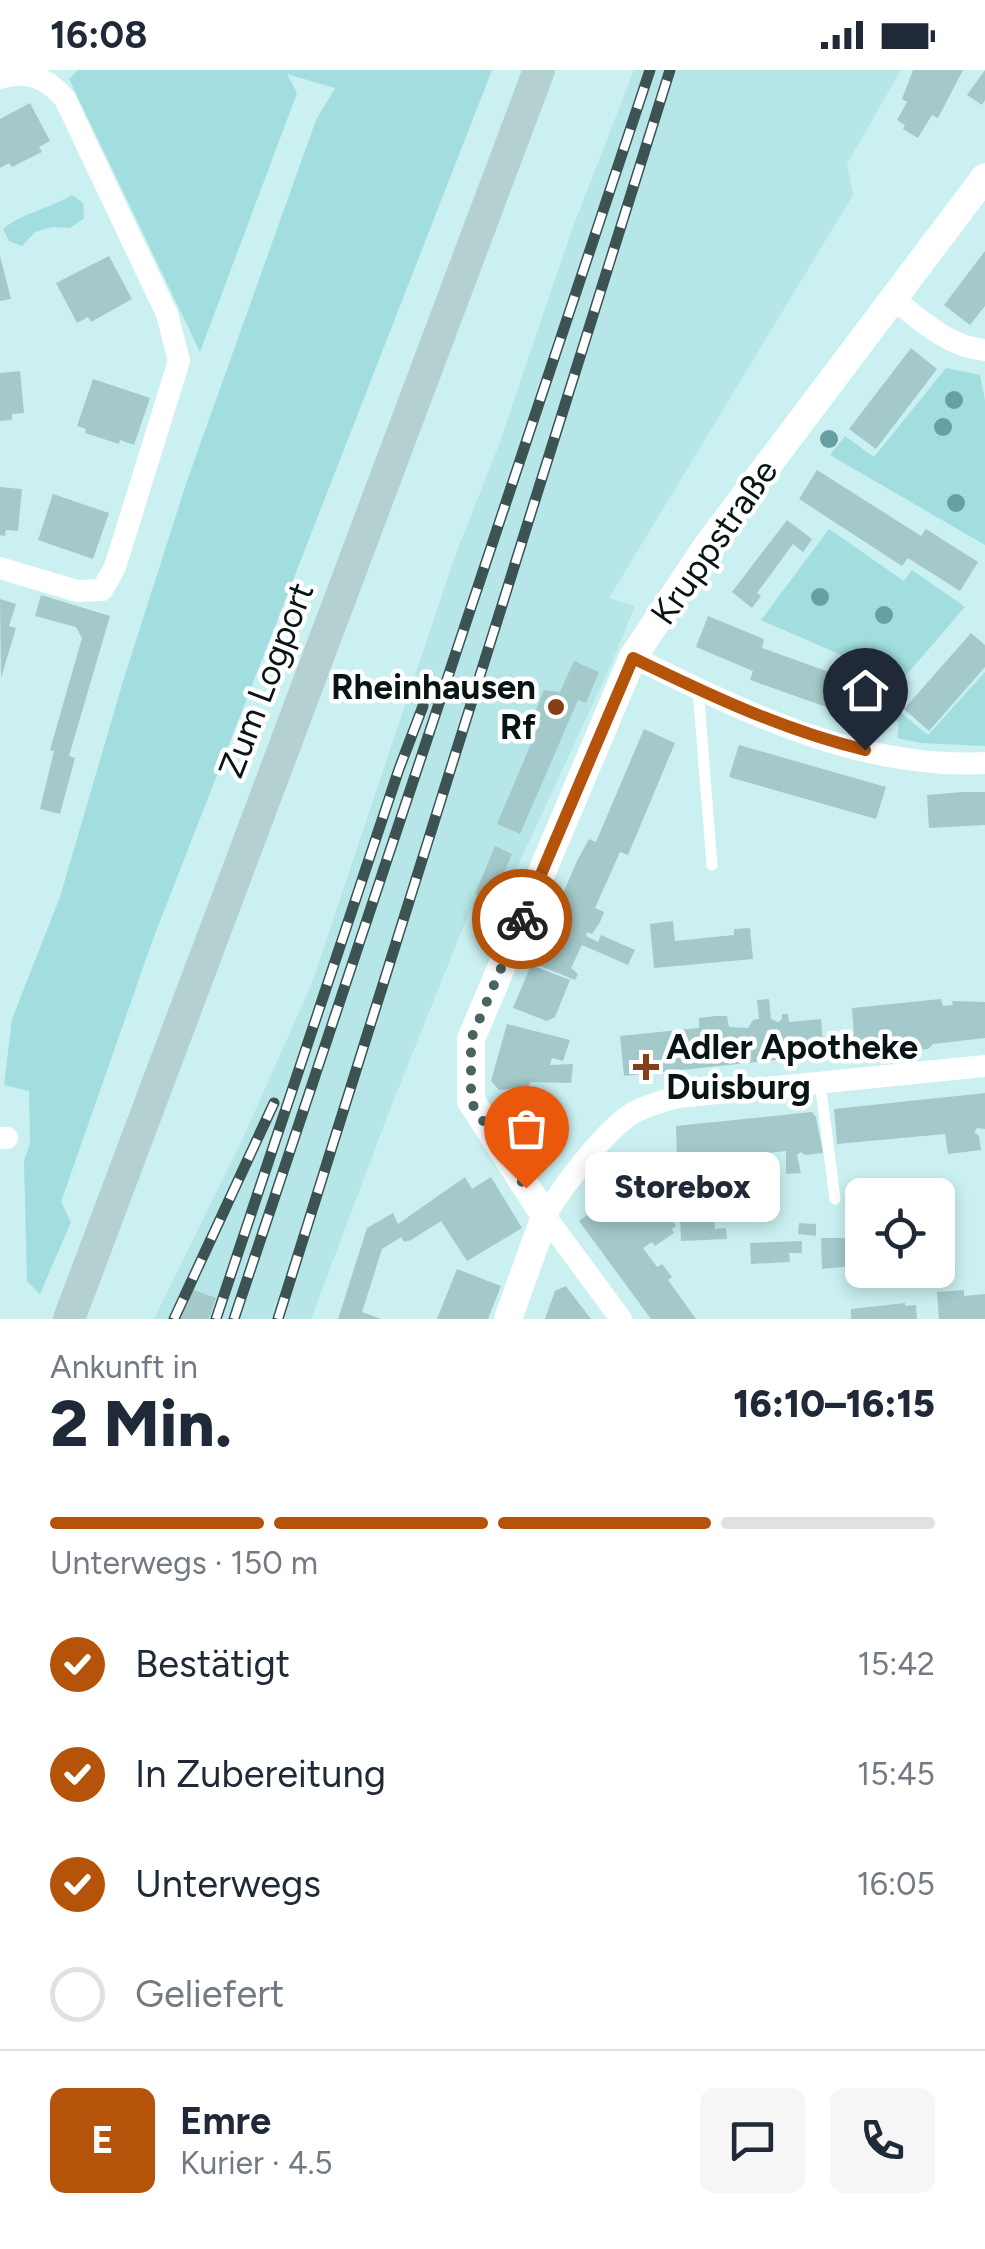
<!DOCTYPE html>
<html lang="de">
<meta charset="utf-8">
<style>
body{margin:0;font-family:Figtree,sans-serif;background:#f6f6f7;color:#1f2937;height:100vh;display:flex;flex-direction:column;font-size:38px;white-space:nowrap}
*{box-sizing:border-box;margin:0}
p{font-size:32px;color:#747a83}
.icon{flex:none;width:55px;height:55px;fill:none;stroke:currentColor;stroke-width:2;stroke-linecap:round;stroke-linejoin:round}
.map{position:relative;height:1249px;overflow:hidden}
.panel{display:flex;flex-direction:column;background:#fff;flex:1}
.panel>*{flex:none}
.fabs{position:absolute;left:845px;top:1108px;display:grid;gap:20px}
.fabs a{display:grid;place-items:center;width:110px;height:110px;border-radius:15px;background:#fff;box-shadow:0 5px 15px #0003;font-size:50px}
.pin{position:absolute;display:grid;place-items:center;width:85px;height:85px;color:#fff;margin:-102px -42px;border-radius:50% 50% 50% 0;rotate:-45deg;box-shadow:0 0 10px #0007}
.pin .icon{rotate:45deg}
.courier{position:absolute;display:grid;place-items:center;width:100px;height:100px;margin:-50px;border:8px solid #b45309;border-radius:50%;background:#fff;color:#222;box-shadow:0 2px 12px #0007}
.bubble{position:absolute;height:70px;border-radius:15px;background:#fff;box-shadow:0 5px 15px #0003;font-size:32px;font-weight:800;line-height:70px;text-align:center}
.head em{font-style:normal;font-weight:800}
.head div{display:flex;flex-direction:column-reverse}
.head{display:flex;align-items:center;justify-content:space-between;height:170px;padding:0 50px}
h1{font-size:65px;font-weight:800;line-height:75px}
.bar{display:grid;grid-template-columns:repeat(4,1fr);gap:15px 10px;align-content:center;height:120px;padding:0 50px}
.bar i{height:12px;border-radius:8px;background:#e0e1e3}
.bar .selected{background:#b45309}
.bar p{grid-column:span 4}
.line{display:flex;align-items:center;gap:25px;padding:0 50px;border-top:2px solid #e0e1e3}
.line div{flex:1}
.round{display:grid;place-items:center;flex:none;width:105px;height:105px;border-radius:15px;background:#f6f6f7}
ol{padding:0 50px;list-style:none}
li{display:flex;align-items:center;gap:30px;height:110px}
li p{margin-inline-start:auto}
li .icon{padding:10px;border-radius:50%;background:#b45309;color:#fff;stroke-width:4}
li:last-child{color:#747a83}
li i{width:55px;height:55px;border:5px solid #e0e1e3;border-radius:50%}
.status{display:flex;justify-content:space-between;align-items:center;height:70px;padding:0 50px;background:#fff;direction:ltr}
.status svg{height:28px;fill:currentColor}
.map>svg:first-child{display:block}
.built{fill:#b6e6e7}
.green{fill:#a2dedf}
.building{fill:#a4c9ca}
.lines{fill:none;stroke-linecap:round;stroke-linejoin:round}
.service{stroke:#fff;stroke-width:11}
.minor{stroke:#fff;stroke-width:22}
.tertiary{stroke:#fff;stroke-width:28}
.secondary{stroke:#b4d0d1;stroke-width:32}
.rail-casing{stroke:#3d5252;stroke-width:11}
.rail{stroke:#fff;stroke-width:8;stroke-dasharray:22;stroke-linecap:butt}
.tree{fill:#67a0a1}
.done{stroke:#4b6262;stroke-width:10;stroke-dasharray:0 18}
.route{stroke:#b45309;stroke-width:12}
.poi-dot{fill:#843f17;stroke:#fff;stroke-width:4}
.labels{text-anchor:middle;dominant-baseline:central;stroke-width:9;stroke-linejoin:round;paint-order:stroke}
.street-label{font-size:35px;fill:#071515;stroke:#fff}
.poi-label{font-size:35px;font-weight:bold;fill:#071515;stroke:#fff;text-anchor:end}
</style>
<div class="status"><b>16:08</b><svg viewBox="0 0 49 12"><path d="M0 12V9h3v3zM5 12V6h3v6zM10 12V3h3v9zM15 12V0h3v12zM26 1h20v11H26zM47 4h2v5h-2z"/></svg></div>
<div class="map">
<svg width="985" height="1249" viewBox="0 0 985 1249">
<rect width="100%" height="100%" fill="#caf0f1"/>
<!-- built -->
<path class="built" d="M634 0H901L847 94 853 125 609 528 635 536 610 597 502 830 470 840 389 1042 311 1249H154L243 1068 312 913 455 486 500 372 571 162Z"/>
<!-- green -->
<path class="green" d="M78 0H492L153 869 61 1132 71 1152 40 1224 27 1211 24 1091 30 1074 29 1021 4 1015 12 949 60 827 124 608 187 411 316 50 335 18 287 4 297 23 200 282 69 9Z
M72 125 83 133 84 148 70 158 52 157 35 162 22 176 9 171 3 159C24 142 49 139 72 125Z
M946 298 980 305 985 331V475L830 385 845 366 874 387Z
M829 459 904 511 912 500 965 537 901 611 761 550Z
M985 602V676L921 673 897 668 899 652 892 649 900 642 928 665Z"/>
<!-- building -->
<path class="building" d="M913 0H963L938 48 932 45 918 68 903 59 905 55 897 50 907 32 902 29Z
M985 0V30L982 35 967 25Z
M30 33 50 71 39 77 42 82 12 97 9 93 0 98V49Z
M985 181V236L970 255 944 235Z
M0 186 11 229 0 231Z
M109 186 132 229 91 252 88 247 77 253 56 213Z
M911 278 937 299 876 379 849 359Z
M20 301 24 343 12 344V350L0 351V303Z
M93 309 150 328 134 375 120 370 119 374 85 363 86 359 77 356Z
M817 400 921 466 926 459 978 492 960 521 908 488 902 496 799 429Z
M0 417 22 419 18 461 6 460 5 466 0 465Z
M53 424 109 443 93 489 38 470Z
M787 450 812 469 803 482 793 474 757 523 761 526 752 538 732 522Z
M41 525 110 546 69 686 75 688 60 744 40 739 54 681 50 680 82 568 76 557 35 546Z
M0 529 16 534 9 556 16 558 1 608Z
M708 546 764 569 762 578 877 619 866 651 750 610 753 601 696 577Z
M971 563 985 575V597L929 661 904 639Z
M574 591 599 602 586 633 578 630 520 764 497 754 541 650 534 644 544 620 560 622Z
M644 659 675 673 628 785 620 782 595 838 604 842 600 852 592 864 587 862 586 866 598 872 601 865 635 880 628 895 582 875 571 898 578 904 575 910 533 893 577 791 589 769 596 772Z
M739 675 886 717 876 749 729 707Z
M963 722H985V755L929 758 927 725Z
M495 776 512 784 492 831 475 824Z
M673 851 675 871 734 865V859L750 858 753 889 654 898 650 854Z
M531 895 570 910 555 947 547 951 513 938Z
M769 929 771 949 778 952 782 949V944H788L789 952 821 949 824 985 624 1006 620 966 699 958V948L716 946H727L729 957 748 958 753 950 759 949 757 930Z
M941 929 943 936 953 935 952 931 985 932V968L933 974 928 979 913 980 908 976 874 980 870 985 857 986 852 982 850 969 854 964 852 938Z
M507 954 570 970 563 991 552 988 550 995 573 994 571 1013 531 1012 528 1017 499 1020 491 1011Z
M985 1023V1059L977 1058 974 1062 979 1066 981 1080 948 1084 945 1064 837 1074 834 1039Z
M812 1042 816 1047 823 1083 805 1085 801 1082 797 1085 801 1103 786 1104V1081L766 1083 767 1120 749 1123V1093L678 1096 680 1142 671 1148 676 1156 672 1159 674 1163 655 1176 652 1172 643 1178 657 1197 662 1194 672 1207 668 1210 696 1249H651L579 1151 604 1132 600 1127 613 1113 619 1120 656 1094V1089L677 1088 676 1056Z
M465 1107 472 1119 491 1107 522 1158 467 1191 441 1151 411 1170 404 1172 401 1167 382 1179 362 1242 381 1249H338L367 1158 393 1143 398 1154Z
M714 1146 715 1159 726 1158 727 1169 681 1171 680 1148Z
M799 1153 816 1154V1166L798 1164Z
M821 1168H847V1174L862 1172V1195L822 1199Z
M802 1171V1183H789L790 1192 751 1194 750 1173Z
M457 1199 501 1216 488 1249H437Z
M868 1200H890L892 1210 868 1213Z
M901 1200H923L925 1210 902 1213Z
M566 1216 568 1219 591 1249H545L555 1221Z
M191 1219 216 1228 209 1249H178Z
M964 1220V1226L985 1224V1249H939L937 1222Z
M905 1233V1236L916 1235 917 1249H851V1239Z"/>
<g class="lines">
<!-- service -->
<path class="service" d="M698 619 712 795
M820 1012 835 1129"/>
<!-- minor -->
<path class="minor" d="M0 8C27 0 47 7 65 29L167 244 179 291 115 497 102 520 77 521 0 498
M894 229C921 251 949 277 985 280
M633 587C742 641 860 700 985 693
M0 1068H7
M621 1249 545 1146C562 1117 605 1060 633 1043 647 1035 662 1031 678 1027L985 996"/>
<!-- tertiary -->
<path class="tertiary" d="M508 1249 545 1146 471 1031V969L633 587 707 476 985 107"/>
<!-- secondary -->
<path class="secondary" d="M69 1249 539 0"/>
<!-- rail casing -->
<g class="rail-casing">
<path id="rail" d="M174 1249 274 1033
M216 1249 399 699 423 636
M234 1249 650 0
M278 1249 670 0"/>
</g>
<!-- rail -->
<use href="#rail" class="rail"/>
</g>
<!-- trees -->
<g class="tree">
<circle cx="954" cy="330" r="9"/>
<circle cx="943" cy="357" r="9"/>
<circle cx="829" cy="369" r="9"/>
<circle cx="956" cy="433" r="9"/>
<circle cx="820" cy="527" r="9"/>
<circle cx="884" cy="545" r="9"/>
</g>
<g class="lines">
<!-- done -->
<path class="done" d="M522 849 471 969V1032L526 1118"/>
<!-- route -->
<path class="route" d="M522 849 633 588C709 625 783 660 865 680"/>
</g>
<!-- markers -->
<g class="poi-dot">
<circle cx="556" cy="637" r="10"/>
<path d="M641 982h10v10h10v10h-10v10h-10v-10h-10v-10h10z"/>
</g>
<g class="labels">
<!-- street labels -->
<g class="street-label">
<text transform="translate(714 472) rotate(-55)">Kruppstraße</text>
<text transform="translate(266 610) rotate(-69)">Zum Logport</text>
</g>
<!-- poi labels -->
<g class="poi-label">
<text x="536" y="617">Rheinhausen<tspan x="536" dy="40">Rf</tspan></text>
<text x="666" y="977" text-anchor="start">Adler Apotheke<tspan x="666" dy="40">Duisburg</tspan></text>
</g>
</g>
</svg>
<div class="fabs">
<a><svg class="icon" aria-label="locate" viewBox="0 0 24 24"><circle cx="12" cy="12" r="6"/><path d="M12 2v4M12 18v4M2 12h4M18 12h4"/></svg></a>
</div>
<div class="pin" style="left:526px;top:1118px;background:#ea580c"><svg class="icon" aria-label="bag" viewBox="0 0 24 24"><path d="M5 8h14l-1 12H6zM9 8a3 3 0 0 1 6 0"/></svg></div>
<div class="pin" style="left:865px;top:680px;background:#1f2937"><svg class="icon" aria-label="home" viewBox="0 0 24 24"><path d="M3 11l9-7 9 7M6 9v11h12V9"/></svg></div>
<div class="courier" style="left:522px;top:849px"><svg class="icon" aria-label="bike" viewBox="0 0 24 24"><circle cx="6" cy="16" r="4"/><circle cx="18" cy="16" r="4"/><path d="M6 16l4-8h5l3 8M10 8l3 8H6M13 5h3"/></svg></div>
<div class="bubble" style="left:585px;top:1082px;width:195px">Storebox</div>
</div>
<section class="panel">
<div class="head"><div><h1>2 Min.</h1><p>Ankunft in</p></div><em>16:10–16:15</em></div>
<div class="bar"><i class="selected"></i><i class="selected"></i><i class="selected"></i><i></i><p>Unterwegs · 150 m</p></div>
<ol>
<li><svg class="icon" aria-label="check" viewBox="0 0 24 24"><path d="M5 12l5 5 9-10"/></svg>Bestätigt<p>15:42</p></li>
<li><svg class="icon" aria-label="check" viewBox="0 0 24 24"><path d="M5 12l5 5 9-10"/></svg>In Zubereitung<p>15:45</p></li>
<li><svg class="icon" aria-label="check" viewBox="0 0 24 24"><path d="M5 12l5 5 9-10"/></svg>Unterwegs<p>16:05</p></li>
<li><i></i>Geliefert</li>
</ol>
<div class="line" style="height:180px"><b class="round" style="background:#b45309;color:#fff">E</b><div><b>Emre</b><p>Kurier · 4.5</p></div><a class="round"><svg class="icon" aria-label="chat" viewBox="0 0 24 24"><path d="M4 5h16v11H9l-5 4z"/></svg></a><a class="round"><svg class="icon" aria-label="phone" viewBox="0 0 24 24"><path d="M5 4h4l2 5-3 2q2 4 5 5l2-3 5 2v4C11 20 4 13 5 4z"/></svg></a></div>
</section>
